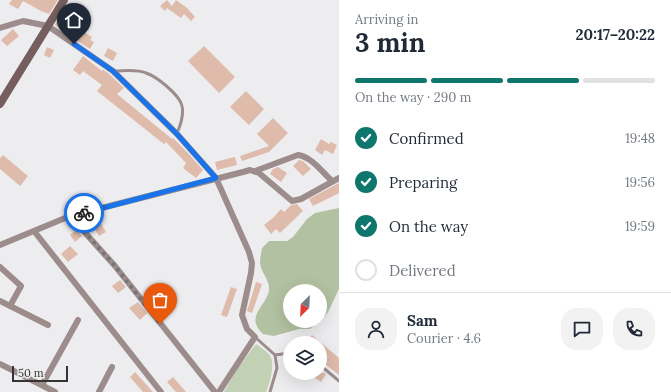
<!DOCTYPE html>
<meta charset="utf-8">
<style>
body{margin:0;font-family:Lora,serif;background:#f2f2f3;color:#1f2937;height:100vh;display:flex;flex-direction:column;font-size:15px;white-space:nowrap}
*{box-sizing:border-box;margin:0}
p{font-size:13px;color:#747a83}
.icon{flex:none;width:22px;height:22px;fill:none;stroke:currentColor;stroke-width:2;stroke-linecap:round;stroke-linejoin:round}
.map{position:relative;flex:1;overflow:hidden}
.details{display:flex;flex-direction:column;background:#fff;width:332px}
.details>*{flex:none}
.needle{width:26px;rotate:204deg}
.fabs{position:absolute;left:283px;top:284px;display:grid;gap:8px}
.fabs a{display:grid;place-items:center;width:44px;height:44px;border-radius:50%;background:#fff;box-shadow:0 4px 16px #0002;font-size:20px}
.scale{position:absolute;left:12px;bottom:10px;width:56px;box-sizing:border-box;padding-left:4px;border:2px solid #343435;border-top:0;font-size:11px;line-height:14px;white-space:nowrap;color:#343435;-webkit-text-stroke:3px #ededef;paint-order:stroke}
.pin{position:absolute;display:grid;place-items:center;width:34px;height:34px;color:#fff;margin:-41px -17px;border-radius:50% 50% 50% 0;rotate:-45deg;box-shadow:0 0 4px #0007}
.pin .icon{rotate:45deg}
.courier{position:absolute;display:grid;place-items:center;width:40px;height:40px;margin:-20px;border:3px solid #1a73e8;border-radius:50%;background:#fff;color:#222;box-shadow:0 1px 5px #0007}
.summary em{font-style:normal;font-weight:800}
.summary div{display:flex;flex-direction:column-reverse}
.summary{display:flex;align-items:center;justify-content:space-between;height:68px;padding:0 16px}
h1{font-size:26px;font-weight:800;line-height:30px}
.bar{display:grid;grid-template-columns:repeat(4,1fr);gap:6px 4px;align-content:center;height:48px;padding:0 16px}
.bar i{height:5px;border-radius:3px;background:#e0e1e3}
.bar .active{background:#0f766e}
.bar p{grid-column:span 4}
.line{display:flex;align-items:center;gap:10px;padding:0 16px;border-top:1px solid #e0e1e3}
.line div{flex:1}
.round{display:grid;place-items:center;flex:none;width:42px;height:42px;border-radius:16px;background:#f2f2f3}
ol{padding:0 16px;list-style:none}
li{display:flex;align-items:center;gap:12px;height:44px}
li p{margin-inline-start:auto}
li .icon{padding:4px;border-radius:50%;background:#0f766e;color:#fff;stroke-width:4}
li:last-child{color:#747a83}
li i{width:22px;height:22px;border:2px solid #e0e1e3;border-radius:50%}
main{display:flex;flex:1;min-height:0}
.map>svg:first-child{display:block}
.green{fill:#c2d0b3}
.forest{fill:#b2c1a1;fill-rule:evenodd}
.building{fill:#debbaa}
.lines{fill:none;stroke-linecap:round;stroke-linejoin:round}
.lane{stroke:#9d8c8c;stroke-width:3}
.street{stroke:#9d8c8c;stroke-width:6}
.secondary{stroke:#765e5e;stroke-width:8}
.done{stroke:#757576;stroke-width:4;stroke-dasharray:0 7.2}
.route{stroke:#1a73e8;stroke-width:5}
</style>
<main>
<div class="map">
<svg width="339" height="392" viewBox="0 0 339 392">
<rect width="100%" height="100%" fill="#ededef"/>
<!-- green -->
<path class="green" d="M256 344C260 347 265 350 269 354 276 362 270 384 266 392H224L238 368Z"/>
<!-- forest -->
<path class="forest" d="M339 208V289L328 312 321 321 310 329H299L274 336 263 334C260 331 257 328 256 324 252 312 268 302 269 290 270 280 261 273 260 263 260 258 261 253 262 248L269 241H287L293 237 307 219 315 213ZM290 291H320V321H290Z"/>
<!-- building -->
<path class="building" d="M12 0H58L49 14 41 11 23 1 18 9 9 4Z
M167 0 172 6 176 0 187 8 195 17 191 21 184 14 181 18 167 8 165 11 160 6Z
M60 17 92 37 90 40 94 42 90 49 71 37 72 35 55 25Z
M13 29 19 36 7 46 1 40Z
M204 46 235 77 219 93 188 61Z
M47 47 54 50 50 58 44 55Z
M108 48 117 53 113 61 104 56Z
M83 56 102 71V69L108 73 124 88 117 94 172 139 173 138 187 152 203 170 196 178 183 168 186 163 166 142 164 144 97 91 102 85 83 71 80 75 73 70Z
M246 91 264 109 249 125 230 107Z
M273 118 288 133 269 152 242 161 240 156 269 146 257 134Z
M321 139 329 144 331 142 337 145 333 154 325 150 322 155 315 150Z
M3 155 28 176 20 186 0 169V158Z
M235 157 237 165 217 170 215 162Z
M299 160 303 161 311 169 303 176 293 166Z
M278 167 287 173 281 182 270 174 273 169Z
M339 183V193L313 206 309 199Z
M297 204 303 211 280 233 276 229 271 234 264 225 274 217 281 209 284 212 291 205Z
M95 214 106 232 99 236 87 216Z
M76 230 82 236 75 242 70 235Z
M70 246 78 254 68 262 61 254Z
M120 280 126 287 118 293 112 286Z
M256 282 262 284 252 313 247 311Z
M231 287 237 289 227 317 221 315Z
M138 302 147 313 140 320 129 308Z
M312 335 339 358V375L320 360V343H305Z
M135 372 153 392H143L130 377Z
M307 373H325L326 374 321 382Z
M173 377 186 392H176L167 382Z"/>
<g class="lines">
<!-- lane -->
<path class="lane" d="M115 71C124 71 137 69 146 73 156 76 180 95 182 106 184 115 181 124 177 133
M255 337 275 355 277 368 270 392
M275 355 290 353
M320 365 339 381"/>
<!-- street -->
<path class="street" d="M0 28 23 21 48 26 113 71 177 134 216 178 249 252 252 263 251 273 242 315 247 329 255 337 219 392
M255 171 298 155C312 157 322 172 332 181
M70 216 115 266 215 392
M34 231 161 392
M0 245 70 216 243 172 250 170 259 173 292 201 301 199 339 178
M0 267 21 286 10 306
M0 301 48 325
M0 364 55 392
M42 385 78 320
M99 392 112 367"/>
<!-- secondary -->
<path class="secondary" d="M0 104 64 0"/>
</g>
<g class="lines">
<!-- done -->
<path class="done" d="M84 213 70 216 115 266 160 324"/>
<!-- route -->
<path class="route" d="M74 44 113 71 177 134 216 178 84 213"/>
</g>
</svg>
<div class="fabs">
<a><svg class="needle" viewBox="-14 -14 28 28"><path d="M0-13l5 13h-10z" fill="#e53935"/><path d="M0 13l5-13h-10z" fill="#747a83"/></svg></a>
<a><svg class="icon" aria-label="layers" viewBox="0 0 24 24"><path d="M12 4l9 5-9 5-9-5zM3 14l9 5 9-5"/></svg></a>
</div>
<div class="scale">50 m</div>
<div class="pin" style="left:160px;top:324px;background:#ea580c"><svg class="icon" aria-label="bag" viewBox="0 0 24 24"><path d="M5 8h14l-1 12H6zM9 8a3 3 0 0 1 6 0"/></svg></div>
<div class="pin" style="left:74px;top:44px;background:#1f2937"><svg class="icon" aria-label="home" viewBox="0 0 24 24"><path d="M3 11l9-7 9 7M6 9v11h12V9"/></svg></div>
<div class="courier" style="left:84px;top:213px"><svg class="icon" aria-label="bike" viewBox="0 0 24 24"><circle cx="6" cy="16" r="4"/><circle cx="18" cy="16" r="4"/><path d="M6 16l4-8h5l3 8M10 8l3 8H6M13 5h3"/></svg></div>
</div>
<section class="details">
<div class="summary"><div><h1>3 min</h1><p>Arriving in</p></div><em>20:17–20:22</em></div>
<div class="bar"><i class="active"></i><i class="active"></i><i class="active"></i><i></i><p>On the way · 290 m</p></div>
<ol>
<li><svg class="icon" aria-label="check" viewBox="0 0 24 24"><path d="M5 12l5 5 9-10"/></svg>Confirmed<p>19:48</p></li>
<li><svg class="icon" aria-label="check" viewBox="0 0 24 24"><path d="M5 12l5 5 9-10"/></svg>Preparing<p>19:56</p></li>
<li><svg class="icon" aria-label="check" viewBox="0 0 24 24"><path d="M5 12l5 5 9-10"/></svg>On the way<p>19:59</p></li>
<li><i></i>Delivered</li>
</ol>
<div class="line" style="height:72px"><a class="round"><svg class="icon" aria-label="person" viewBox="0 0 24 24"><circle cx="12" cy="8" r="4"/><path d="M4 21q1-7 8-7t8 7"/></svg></a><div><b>Sam</b><p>Courier · 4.6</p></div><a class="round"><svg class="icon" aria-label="chat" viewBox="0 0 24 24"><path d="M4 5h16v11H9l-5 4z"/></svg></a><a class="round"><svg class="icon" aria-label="phone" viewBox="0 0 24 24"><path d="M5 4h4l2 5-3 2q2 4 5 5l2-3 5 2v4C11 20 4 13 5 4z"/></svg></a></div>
</section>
</main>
